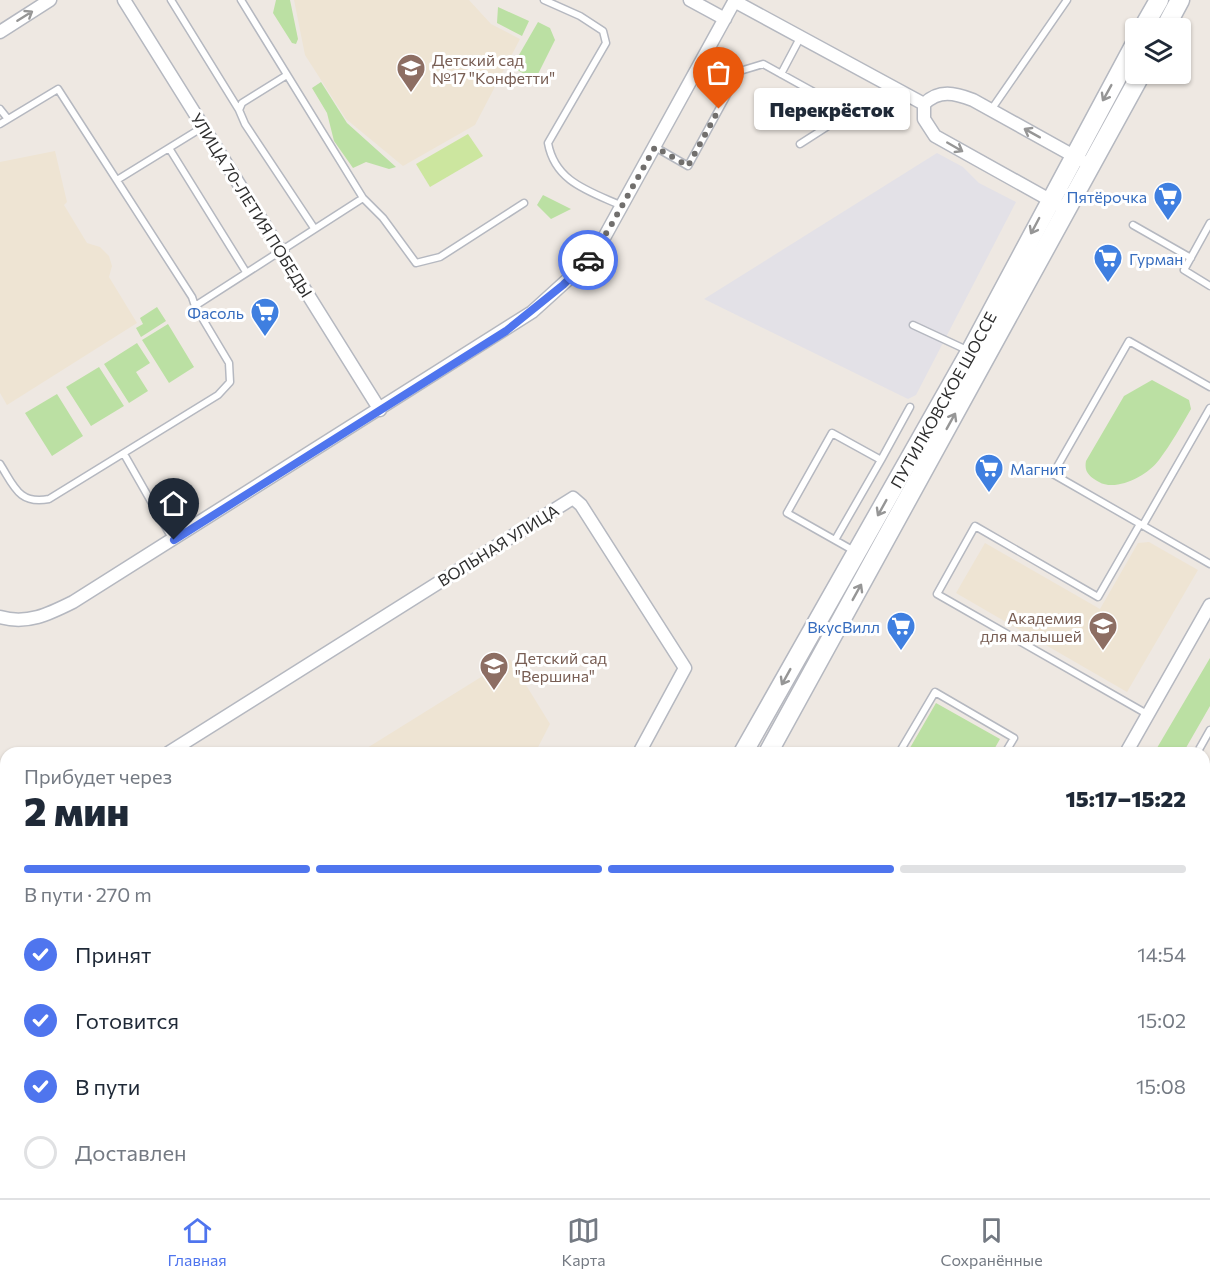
<!DOCTYPE html>
<html lang="ru">
<meta charset="utf-8">
<style>
body{margin:0;font-family:Commissioner,sans-serif;background:#f2f2f3;color:#1f2937;height:100vh;display:flex;flex-direction:column;font-size:22px;white-space:nowrap}
*{box-sizing:border-box;margin:0}
p{font-size:20px;color:#747a83}
.icon{flex:none;width:33px;height:33px;fill:none;stroke:currentColor;stroke-width:2;stroke-linecap:round;stroke-linejoin:round}
.map{position:relative;flex:1;overflow:hidden}
.sheet{position:absolute;left:0px;top:747px;width:1210px;height:452px;display:flex;flex-direction:column;background:#fff;border-radius:18px 18px 0 0;box-shadow:0 2px 4px #0004}
.sheet>*{flex:none}
.buttons{position:absolute;left:1125px;top:18px;display:grid;gap:12px}
.buttons a{display:grid;place-items:center;width:66px;height:66px;border-radius:6px;background:#fff;box-shadow:0 2px 4px #0004;font-size:30px}
.pin{position:absolute;display:grid;place-items:center;width:51px;height:51px;color:#fff;margin:-62px -26px;border-radius:50% 50% 50% 0;rotate:-45deg;box-shadow:0 0 6px #0007}
.pin .icon{rotate:45deg}
.courier{position:absolute;display:grid;place-items:center;width:60px;height:60px;margin:-30px;border:4px solid #4f75ee;border-radius:50%;background:#fff;color:#222;box-shadow:0 2px 8px #0007}
.bubble{position:absolute;height:42px;border-radius:6px;background:#fff;box-shadow:0 2px 4px #0004;font-size:20px;font-weight:800;line-height:42px;text-align:center}
.head em{font-style:normal;font-weight:800}
.head div{display:flex;flex-direction:column-reverse}
.head{display:flex;align-items:center;justify-content:space-between;height:102px;padding:0 24px}
h1{font-size:39px;font-weight:800;line-height:45px}
.bar{display:grid;grid-template-columns:repeat(4,1fr);gap:9px 6px;align-content:center;height:72px;padding:0 24px}
.bar i{height:8px;border-radius:4px;background:#e0e1e3}
.bar .selected{background:#4f75ee}
.bar p{grid-column:span 4}
ol{padding:0 24px;list-style:none}
li{display:flex;align-items:center;gap:18px;height:66px}
li p{margin-inline-start:auto}
li .icon{padding:6px;border-radius:50%;background:#4f75ee;color:#fff;stroke-width:4}
li:last-child{color:#747a83}
li i{width:33px;height:33px;border:3px solid #e0e1e3;border-radius:50%}
.menu{display:flex;justify-content:space-around;align-items:center;height:84px;border-top:2px solid #e0e1e3;background:#fff;font-size:16px;color:#747a83}
.menu a{display:grid;justify-items:center;gap:3px}
.menu .selected{color:#4f75ee}
.map>svg:first-child{display:block}
.industrial{fill:#e3e1e7}
.education{fill:#eee4d3}
.green{fill:#bbe0a3}
.pitch{fill:#cce69f}
.lines{fill:none;stroke-linecap:round;stroke-linejoin:round}
.service-casing{stroke:#b5b8c0;stroke-width:9}
.minor-casing{stroke:#b5b8c0;stroke-width:15}
.tertiary-casing{stroke:#b5b8c0;stroke-width:18}
.secondary-casing{stroke:#b5b8c0;stroke-width:21}
.service{stroke:#fff;stroke-width:6}
.minor{stroke:#fff;stroke-width:12}
.tertiary{stroke:#fff;stroke-width:15}
.secondary{stroke:#fff;stroke-width:18}
.oneway{stroke:#969696}
.done{stroke:#716f6d;stroke-width:6;stroke-dasharray:0 10.8}
.route{stroke:#4f75ee;stroke-width:8}
.labels{text-anchor:middle;dominant-baseline:central;stroke-width:6;stroke-linejoin:round;paint-order:stroke}
.education-label{font-size:16px;fill:#785e54;stroke:#fff;text-anchor:start}
.shop-label{font-size:16px;fill:#366cbe;stroke:#fff;text-anchor:end}
.street-label{font-size:16px;fill:#2e2e2e;stroke:#fff}
</style>
<div class="map">
<svg width="1210" height="1198" viewBox="0 0 1210 1198">
<rect width="100%" height="100%" fill="#eee8e2"/>
<!-- industrial -->
<path class="industrial" d="M937 153 963 167 979 183 1016 202 916 395 908 399 704 299Z"/>
<!-- education -->
<path class="education" d="M294 0H469L491 24 520 39 475 125 403 166 346 119 305 55Z
M55 151 67 202 64 205 87 243 100 247 109 256 112 266 109 277 137 323 7 405 0 393V162Z
M1149 542 1198 570 1127 692 956 593 985 543 1100 609 1138 543Z
M510 659 550 724 535 753H359Z
M6 1031V1192L81 1193 78 1198H0V1035Z"/>
<!-- green -->
<path class="green" d="M276 0H290L298 39 296 44 292 43 273 13Z
M498 7 529 21 522 36 497 23Z
M538 22 550 28 555 40 535 80 512 67Z
M321 82 347 123 396 167 389 169 366 162 353 168 334 141 327 113 312 88Z
M543 195 571 209 551 219 537 205Z
M157 307 166 321 141 337 136 328 143 324 140 318Z
M168 324 194 367 169 383 142 340Z
M137 343 150 363 136 372 148 391 129 403 104 364Z
M99 367 124 406 91 426 66 387Z
M1152 380 1189 400 1191 409C1181 426 1171 444 1159 460 1147 476 1116 492 1099 482 1089 476 1084 472 1086 461L1124 396Z
M57 394 83 436 52 456 25 413Z
M1210 658V706L1183 753H1154Z
M936 703 1000 739 992 753H907Z
M1210 1065V1103L1205 1105V1073Z"/>
<!-- pitch -->
<path class="pitch" d="M468 134 483 156 430 187 416 164Z"/>
<g class="lines">
<!-- service casing -->
<g class="service-casing">
<path id="service" d="M171 0 239 110
M544 0 580 16 603 31 606 43 548 143C555 182 589 191 622 206
M781 74 800 38
M287 75 242 103 239 110 245 124 314 228
M0 109 8 119
M991 110 1067 0
M0 124 58 89 192 297 195 306
M655 147 688 166 740 71 763 64 839 106V119L800 144
M169 148 246 272
M117 180 203 127
M363 198 383 218 416 263 440 257 524 203
M1210 223 1184 270 1210 286
M1133 225 1191 258
M913 325 969 351
M1210 387 1129 341 1053 474 1210 564
M124 454 173 540
M0 464C14 486 19 505 49 499L218 395 230 382 229 363 195 306 363 198 241 0
M1140 524 1098 597 975 526 937 594 1147 714
M1143 525 1210 408
M835 540 881 460
M856 552 787 513 832 433 881 460 910 407
M899 753 935 692 1014 738 1005 753
M1197 753 1210 730
M1204 1003 1210 1007
M1204 1115 1210 1119
M667 1192 677 1198
M98 1198 101 1192
M761 1198 764 1192
M961 1198 964 1192"/>
</g>
<!-- minor casing -->
<g class="minor-casing">
<path id="minor" d="M124 0 380 410
M690 0 725 19
M734 1 924 104
M0 32 50 0
M1057 204 935 136 924 119V104C939 89 955 93 973 100L1081 160
M0 617C27 625 49 614 73 602L532 312 585 264 605 236 735 0
M168 753 573 498 581 505 685 668 639 753
M1126 753 1210 605
M0 826 6 824
M1204 1058 1210 1050
M282 1192 288 1198
M477 1192 478 1198
M897 1198 900 1192
M1111 1198 1114 1192"/>
</g>
<!-- tertiary casing -->
<g class="tertiary-casing">
<path id="tertiary" d="M355 1192 362 1198
M404 1192 412 1198
M437 1192 445 1198"/>
</g>
<!-- secondary casing -->
<g class="secondary-casing">
<g id="secondary">
<path d="M1143 28 1159 0"/>
<path d="M1165 28 1180 0"/>
<path id="s1" d="M743 753 970 352 1136 42"/>
<path d="M768 753 1141 74"/>
<path d="M495 1198 498 1192"/>
<path d="M523 1198 526 1192"/>
</g>
</g>
<!-- service -->
<use href="#service" class="service"/>
<!-- minor -->
<use href="#minor" class="minor"/>
<!-- tertiary -->
<use href="#tertiary" class="tertiary"/>
<!-- secondary -->
<use href="#secondary" class="secondary"/>
</g>
<!-- one-way arrows -->
<defs><path id="oneway-shaft" d="M-6 0H5M1.5-3L5.5 0L1.5 3" fill="none" stroke-width="1.6" stroke-linecap="round" stroke-linejoin="round" transform="scale(1.5)"/></defs>
<g class="oneway">
<use href="#oneway-shaft" transform="translate(25 16) rotate(-32)"/>
<use href="#oneway-shaft" transform="translate(1107 93) rotate(119)"/>
<use href="#oneway-shaft" transform="translate(1032 133) rotate(-151)"/>
<use href="#oneway-shaft" transform="translate(955 147) rotate(30)"/>
<use href="#oneway-shaft" transform="translate(1035 226) rotate(118)"/>
<use href="#oneway-shaft" transform="translate(951 421) rotate(-61)"/>
<use href="#oneway-shaft" transform="translate(882 508) rotate(119)"/>
<use href="#oneway-shaft" transform="translate(857 592) rotate(-61)"/>
<use href="#oneway-shaft" transform="translate(786 677) rotate(119)"/>
</g>
<g class="lines">
<!-- done -->
<path class="done" d="M588 260 609 229 655 147 688 166 719 109"/>
<!-- route -->
<path class="route" d="M174 540 506 331 563 285 588 260"/>
</g>
<!-- icons -->
<defs>
<g id="school-pin" transform="scale(1.5)"><path d="M0 17L-7.5 6A9.5 9.5 0 1 1 7.5 6Z" fill="#8d6e63" stroke="#fff"/><path d="M0-5L7-2L0 1L-7-2ZM-4 1L0 2.5L4 1V4Q0 6-4 4Z" fill="#fff"/></g>
<g id="supermarket-pin" transform="scale(1.5)"><path d="M0 17L-7.5 6A9.5 9.5 0 1 1 7.5 6Z" fill="#3f7fe0" stroke="#fff"/><path d="M-6-5.5h2.5l.6 2H6L4.5 2H-2.5L-4.4-4H-6ZM-1.5 3.2a1.3 1.3 0 1 0 .1 0ZM3 3.2a1.3 1.3 0 1 0 .1 0Z" fill="#fff"/></g>
</defs>
<g fill-rule="evenodd">
<use href="#school-pin" x="411" y="68"/>
<use href="#supermarket-pin" x="1168" y="196"/>
<use href="#supermarket-pin" x="1108" y="258"/>
<use href="#supermarket-pin" x="265" y="312"/>
<use href="#supermarket-pin" x="989" y="468"/>
<use href="#supermarket-pin" x="901" y="626"/>
<use href="#school-pin" x="1103" y="626"/>
<use href="#school-pin" x="494" y="666"/>
</g>
<g class="labels">
<!-- education labels -->
<g class="education-label">
<text x="432" y="59">Детский сад<tspan x="432" dy="18">№17 "Конфетти"</tspan></text>
<text x="1082" y="617" text-anchor="end">Академия<tspan x="1082" dy="18">для малышей</tspan></text>
<text x="515" y="657">Детский сад<tspan x="515" dy="18">"Вершина"</tspan></text>
</g>
<!-- shop labels -->
<g class="shop-label">
<text x="1147" y="196">Пятёрочка</text>
<text x="1129" y="258" text-anchor="start">Гурман</text>
<text x="244" y="312">Фасоль</text>
<text x="1010" y="468" text-anchor="start">Магнит</text>
<text x="880" y="626">ВкусВилл</text>
</g>
<!-- street labels -->
<g class="street-label">
<text transform="translate(252 205) rotate(58)">УЛИЦА 70-ЛЕТИЯ ПОБЕДЫ</text>
<text stroke="none"><textPath href="#s1" startOffset="406">ПУТИЛКОВСКОЕ ШОССЕ</textPath></text>
<text transform="translate(498 545) rotate(-32)">ВОЛЬНАЯ УЛИЦА</text>
</g>
</g>
</svg>
<div class="buttons">
<a><svg class="icon" aria-label="layers" viewBox="0 0 24 24"><path d="M12 4l9 5-9 5-9-5zM3 14l9 5 9-5"/></svg></a>
</div>
<div class="pin" style="left:719px;top:109px;background:#ea580c"><svg class="icon" aria-label="bag" viewBox="0 0 24 24"><path d="M5 8h14l-1 12H6zM9 8a3 3 0 0 1 6 0"/></svg></div>
<div class="pin" style="left:174px;top:540px;background:#1f2937"><svg class="icon" aria-label="home" viewBox="0 0 24 24"><path d="M3 11l9-7 9 7M6 9v11h12V9"/></svg></div>
<div class="courier" style="left:588px;top:260px"><svg class="icon" aria-label="car" viewBox="0 0 24 24"><path d="M5 17H2v-5l4-1 3-4h7l3 4 3 1v5h-3M9 17h6M6 11h13"/><circle cx="7" cy="17" r="2"/><circle cx="17" cy="17" r="2"/></svg></div>
<div class="bubble" style="left:754px;top:88px;width:156px">Перекрёсток</div>
<section class="sheet">
<div class="head"><div><h1>2 мин</h1><p>Прибудет через</p></div><em>15:17–15:22</em></div>
<div class="bar"><i class="selected"></i><i class="selected"></i><i class="selected"></i><i></i><p>В пути · 270 m</p></div>
<ol>
<li><svg class="icon" aria-label="check" viewBox="0 0 24 24"><path d="M5 12l5 5 9-10"/></svg>Принят<p>14:54</p></li>
<li><svg class="icon" aria-label="check" viewBox="0 0 24 24"><path d="M5 12l5 5 9-10"/></svg>Готовится<p>15:02</p></li>
<li><svg class="icon" aria-label="check" viewBox="0 0 24 24"><path d="M5 12l5 5 9-10"/></svg>В пути<p>15:08</p></li>
<li><i></i>Доставлен</li>
</ol>
</section>
</div>
<nav class="menu">
<a class="selected"><svg class="icon" aria-label="home" viewBox="0 0 24 24"><path d="M3 11l9-7 9 7M6 9v11h12V9"/></svg>Главная</a>
<a><svg class="icon" aria-label="map" viewBox="0 0 24 24"><path d="M3 6l6-2 6 2 6-2v14l-6 2-6-2-6 2zM9 4v14M15 6v14"/></svg>Карта</a>
<a><svg class="icon" aria-label="saved" viewBox="0 0 24 24"><path d="M7 4h10v16l-5-4-5 4z"/></svg>Сохранённые</a>
</nav>
